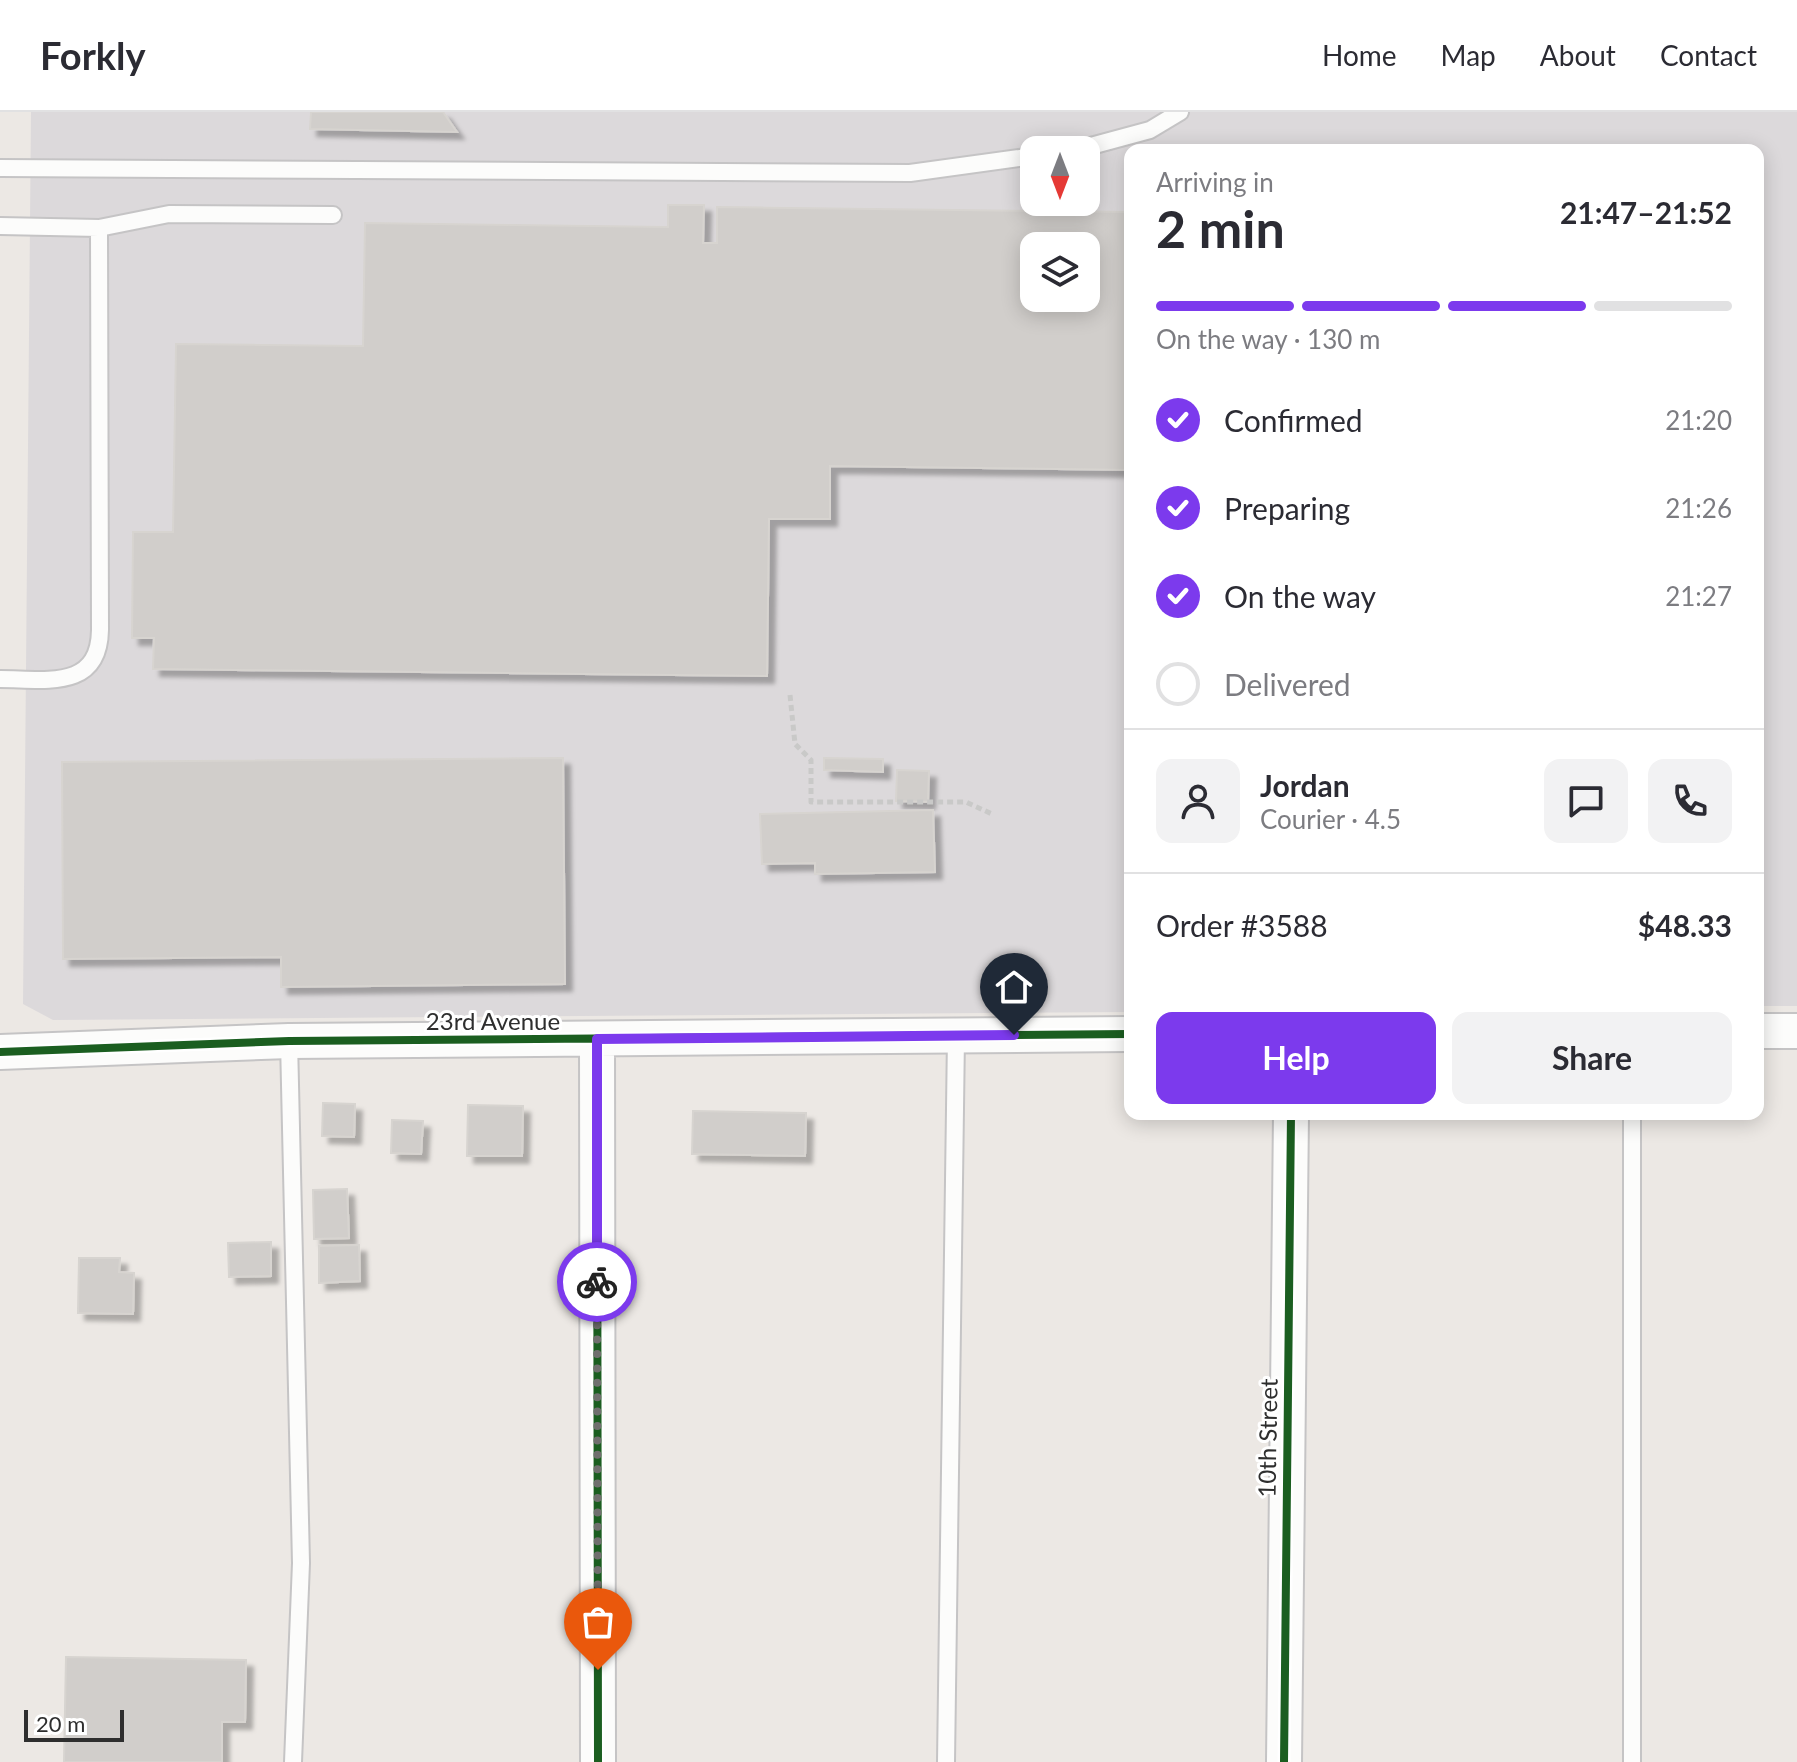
<!DOCTYPE html>
<meta charset="utf-8">
<style>
body{margin:0;font-family:Lato,sans-serif;background:#f2f2f3;color:#2b2b33;height:100vh;display:flex;flex-direction:column;font-size:30px;white-space:nowrap}
*{box-sizing:border-box;margin:0}
p{font-size:26px;color:#7c7c81}
.icon{flex:none;width:44px;height:44px;fill:none;stroke:currentColor;stroke-width:2;stroke-linecap:round;stroke-linejoin:round}
.map{position:relative;flex:1;overflow:hidden}
.sheet{position:absolute;left:1124px;top:32px;width:640px;height:976px;display:flex;flex-direction:column;background:#fff;border-radius:16px;box-shadow:0 4px 20px #0003}
.sheet>*{flex:none}
.needle{width:52px;rotate:180deg}
.fabs{position:absolute;left:1020px;top:24px;display:grid;gap:16px}
.fabs a{display:grid;place-items:center;width:80px;height:80px;border-radius:16px;background:#fff;box-shadow:0 4px 20px #0003;font-size:40px}
.scale{position:absolute;left:24px;bottom:20px;width:100px;box-sizing:border-box;padding-left:8px;border:4px solid #2e2e2e;border-top:0;font-size:22px;line-height:28px;white-space:nowrap;color:#2e2e2e;-webkit-text-stroke:6px #fff;paint-order:stroke}
.pin{position:absolute;display:grid;place-items:center;width:68px;height:68px;color:#fff;margin:-82px -34px;border-radius:50% 50% 50% 0;rotate:-45deg;box-shadow:0 0 8px #0007}
.pin .icon{rotate:45deg}
.courier{position:absolute;display:grid;place-items:center;width:80px;height:80px;margin:-40px;border:6px solid #7c3aed;border-radius:50%;background:#fff;color:#222;box-shadow:0 2px 10px #0007}
.overview em{font-style:normal;font-weight:700}
.overview div{display:flex;flex-direction:column-reverse}
.overview{display:flex;align-items:center;justify-content:space-between;height:136px;padding:0 32px}
h1{font-size:52px;font-weight:700;line-height:60px}
.bar{display:grid;grid-template-columns:repeat(4,1fr);gap:12px 8px;align-content:center;height:96px;padding:0 32px}
.bar i{height:10px;border-radius:6px;background:#e1e1e2}
.bar .selected{background:#7c3aed}
.bar p{grid-column:span 4}
.line{display:flex;align-items:center;gap:20px;padding:0 32px;border-top:2px solid #e1e1e2}
.line div{flex:1}
.round{display:grid;place-items:center;flex:none;width:84px;height:84px;border-radius:16px;background:#f2f2f3}
ol{padding:0 32px;list-style:none}
li{display:flex;align-items:center;gap:24px;height:88px}
li p{margin-inline-start:auto}
li .icon{padding:8px;border-radius:50%;background:#7c3aed;color:#fff;stroke-width:4}
li:last-child{color:#7c7c81}
li i{width:44px;height:44px;border:4px solid #e1e1e2;border-radius:50%}
.action{display:flex;gap:16px;margin-top:auto;padding:16px 32px}
.action a{flex:1;height:92px;border-radius:16px;background:#7c3aed;color:#fff;font-size:32px;font-weight:700;line-height:92px;text-align:center}
.action a+a{background:#f2f2f3;color:#2b2b33}
header{display:flex;align-items:center;gap:48px;box-sizing:border-box;height:112px;padding:0 40px;background:#fff;border-bottom:2px solid #e1e1e2}
header strong{font-size:38px}
nav{display:flex;gap:44px;margin-inline-start:auto;font-size:28px}
.map>svg:first-child{display:block}
.industrial{fill:#dcd9db;fill-rule:evenodd}
.building{fill:#d1cecb;stroke:#d7d4d0;stroke-width:2;fill-rule:evenodd;filter:url(#shadow)}
.lines{fill:none;stroke-linecap:round;stroke-linejoin:round}
.lane-casing{stroke:#c5c4c5;stroke-width:20}
.street-casing{stroke:#c5c4c5;stroke-width:38}
.path{stroke:#c9c9c8;stroke-width:5;stroke-dasharray:6 4;stroke-linecap:butt}
.lane{stroke:#fcfcfb;stroke-width:16}
.street{stroke:#fcfcfb;stroke-width:34}
.cycleway-casing{stroke:#fff;stroke-width:13}
.cycleway{stroke:#1b5e20;stroke-width:8}
.done{stroke:#706f6e;stroke-width:8;stroke-dasharray:0 14.4}
.route{stroke:#7c3aed;stroke-width:10}
.labels{text-anchor:middle;dominant-baseline:central;stroke-width:6;stroke-linejoin:round;paint-order:stroke}
.street-label{font-size:24px;fill:#2e2e2e;stroke:#fff}
</style>
<header>
<strong>Forkly</strong>
<nav><a>Home</a><a>Map</a><a>About</a><a>Contact</a></nav>
</header>
<div class="map">
<svg width="1797" height="1650" viewBox="0 0 1797 1650">
<defs>
<filter id="shadow"><feDropShadow dx="7" dy="7" stdDeviation="2" flood-color="#0004"/></filter>
</defs>
<rect width="100%" height="100%" fill="#ece8e4"/>
<!-- industrial -->
<path class="industrial" d="M31 0H1797V894H1758V38H1130V900L53 908 23 892ZM1034 38H1086V90H1034ZM1034 134H1086V186H1034Z"/>
<!-- building -->
<path class="building" d="M311 0H443L457 20 310 17Z
M668 93H704L703 131H717V95L1130 100V358L830 354V407H769L767 564 153 557 154 526H132L133 420H173L176 232 363 234 365 111 668 115ZM1034 134H1086V186H1034Z
M563 646 565 872 281 875V845L63 847 62 650Z
M824 646 883 647V660L824 658Z
M897 658 929 659 928 690 896 689Z
M933 698 935 760 815 762V751L762 752 760 702Z
M323 991 355 992 354 1025 322 1024Z
M468 993 523 994 522 1044H467Z
M693 999 806 1001 805 1044 692 1042Z
M392 1008 423 1009 421 1042 391 1041Z
M347 1077 349 1126 314 1127 313 1078Z
M271 1130V1164L229 1165 228 1131Z
M359 1133 360 1169 319 1171V1134Z
M79 1146H120L119 1160 134 1161 133 1202 78 1201Z
M66 1545 246 1548 245 1610H222V1650H64Z"/>
<g class="lines">
<!-- lane casing -->
<g class="lane-casing">
<path id="lane" d="M1076 38 1150 18 1180 0
M0 56 910 61 1034 44
M0 114 99 116 100 518C99 579 45 567 0 567
M99 116 169 102 333 103
M289 929 301 1451 293 1650
M946 1650 956 924
M1632 1650V1002"/>
</g>
<!-- street casing -->
<g class="street-casing">
<path id="street" d="M1758 919H1797
M597 927 598 1650
M0 940 289 929 1130 922
M1284 1650 1291 1002"/>
</g>
<!-- path -->
<path class="path" d="M790 583 795 632 811 648V690H966L992 702"/>
<!-- lane -->
<use href="#lane" class="lane"/>
<!-- street -->
<use href="#street" class="street"/>
<!-- cycleway casing -->
<g class="cycleway-casing">
<path id="cycleway" d="M597 927 598 1650
M0 940 289 929 1130 922
M1284 1650 1291 1002"/>
</g>
<!-- cycleway -->
<use href="#cycleway" class="cycleway"/>
</g>
<g class="lines">
<!-- done -->
<path class="done" d="M597 1170 598 1558"/>
<!-- route -->
<path class="route" d="M597 1170V927L1014 923"/>
</g>
<g class="labels">
<!-- street labels -->
<g class="street-label">
<text x="493" y="908">23rd Avenue</text>
<text transform="translate(1267 1326) rotate(-89)">10th Street</text>
</g>
</g>
</svg>
<div class="fabs">
<a><svg class="needle" viewBox="-14 -14 28 28"><path d="M0-13l5 13h-10z" fill="#e53935"/><path d="M0 13l5-13h-10z" fill="#7c7c81"/></svg></a>
<a><svg class="icon" aria-label="layers" viewBox="0 0 24 24"><path d="M12 4l9 5-9 5-9-5zM3 14l9 5 9-5"/></svg></a>
</div>
<div class="scale">20 m</div>
<div class="pin" style="left:598px;top:1558px;background:#ea580c"><svg class="icon" aria-label="bag" viewBox="0 0 24 24"><path d="M5 8h14l-1 12H6zM9 8a3 3 0 0 1 6 0"/></svg></div>
<div class="pin" style="left:1014px;top:923px;background:#1f2937"><svg class="icon" aria-label="home" viewBox="0 0 24 24"><path d="M3 11l9-7 9 7M6 9v11h12V9"/></svg></div>
<div class="courier" style="left:597px;top:1170px"><svg class="icon" aria-label="bike" viewBox="0 0 24 24"><circle cx="6" cy="16" r="4"/><circle cx="18" cy="16" r="4"/><path d="M6 16l4-8h5l3 8M10 8l3 8H6M13 5h3"/></svg></div>
<section class="sheet">
<div class="overview"><div><h1>2 min</h1><p>Arriving in</p></div><em>21:47–21:52</em></div>
<div class="bar"><i class="selected"></i><i class="selected"></i><i class="selected"></i><i></i><p>On the way · 130 m</p></div>
<ol>
<li><svg class="icon" aria-label="check" viewBox="0 0 24 24"><path d="M5 12l5 5 9-10"/></svg>Confirmed<p>21:20</p></li>
<li><svg class="icon" aria-label="check" viewBox="0 0 24 24"><path d="M5 12l5 5 9-10"/></svg>Preparing<p>21:26</p></li>
<li><svg class="icon" aria-label="check" viewBox="0 0 24 24"><path d="M5 12l5 5 9-10"/></svg>On the way<p>21:27</p></li>
<li><i></i>Delivered</li>
</ol>
<div class="line" style="height:144px"><a class="round"><svg class="icon" aria-label="person" viewBox="0 0 24 24"><circle cx="12" cy="8" r="4"/><path d="M4 21q1-7 8-7t8 7"/></svg></a><div><b>Jordan</b><p>Courier · 4.5</p></div><a class="round"><svg class="icon" aria-label="chat" viewBox="0 0 24 24"><path d="M4 5h16v11H9l-5 4z"/></svg></a><a class="round"><svg class="icon" aria-label="phone" viewBox="0 0 24 24"><path d="M5 4h4l2 5-3 2q2 4 5 5l2-3 5 2v4C11 20 4 13 5 4z"/></svg></a></div>
<div class="line" style="height:104px"><div>Order #3588</div><b>$48.33</b></div>
<div class="action"><a>Help</a><a>Share</a></div>
</section>
</div>
